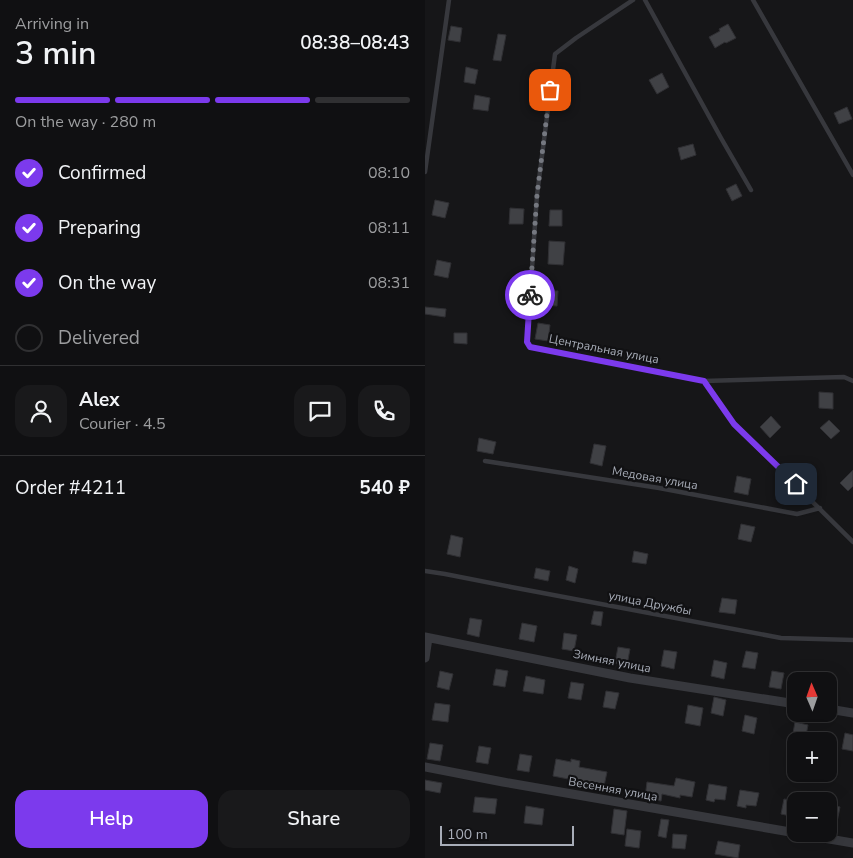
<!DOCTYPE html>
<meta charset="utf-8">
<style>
body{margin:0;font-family:"Nunito Sans",sans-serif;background:#19191b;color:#f1f3f6;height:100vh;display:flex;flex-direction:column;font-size:19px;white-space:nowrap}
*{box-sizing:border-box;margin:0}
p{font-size:16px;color:#9c9d9f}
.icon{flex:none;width:28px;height:28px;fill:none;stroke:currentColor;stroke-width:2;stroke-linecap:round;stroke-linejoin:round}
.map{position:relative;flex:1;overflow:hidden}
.panel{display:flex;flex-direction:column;background:#101012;width:425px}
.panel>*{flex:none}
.needle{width:32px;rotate:358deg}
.controls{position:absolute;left:362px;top:672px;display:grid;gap:10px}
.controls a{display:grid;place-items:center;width:50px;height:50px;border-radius:10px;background:#101012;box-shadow:0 5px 20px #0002,0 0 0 1px #303032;font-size:25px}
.scale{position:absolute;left:15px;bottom:12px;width:134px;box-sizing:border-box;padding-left:5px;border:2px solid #a8adb8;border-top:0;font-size:14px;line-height:18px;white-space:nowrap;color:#a8adb8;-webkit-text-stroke:4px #111113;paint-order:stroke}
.pin{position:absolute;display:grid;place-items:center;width:42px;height:42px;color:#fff;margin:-21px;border-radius:10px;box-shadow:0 2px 8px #0006}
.courier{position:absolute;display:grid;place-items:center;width:50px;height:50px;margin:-25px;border:4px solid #7c3aed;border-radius:50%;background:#fff;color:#222;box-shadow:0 1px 6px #0007}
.headline em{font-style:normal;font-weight:600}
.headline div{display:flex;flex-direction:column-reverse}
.headline{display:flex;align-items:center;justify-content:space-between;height:85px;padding:0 15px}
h1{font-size:32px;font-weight:600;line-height:38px}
.bar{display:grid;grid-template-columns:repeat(4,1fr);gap:8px 5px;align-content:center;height:60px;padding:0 15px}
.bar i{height:6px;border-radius:4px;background:#303032}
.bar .on{background:#7c3aed}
.bar p{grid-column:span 4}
.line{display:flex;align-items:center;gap:12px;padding:0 15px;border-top:1px solid #303032}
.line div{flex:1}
.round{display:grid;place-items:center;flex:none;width:52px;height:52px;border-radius:15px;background:#19191b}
ol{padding:0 15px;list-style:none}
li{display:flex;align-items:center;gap:15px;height:55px}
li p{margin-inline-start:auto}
li .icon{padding:5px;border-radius:50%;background:#7c3aed;color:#fff;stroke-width:4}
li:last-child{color:#9c9d9f}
li i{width:28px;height:28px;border:2px solid #303032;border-radius:50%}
.cta{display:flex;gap:10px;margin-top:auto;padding:10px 15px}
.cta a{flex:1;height:58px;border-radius:15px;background:#7c3aed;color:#fff;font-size:20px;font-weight:600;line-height:58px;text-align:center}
.cta a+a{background:#19191b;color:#f1f3f6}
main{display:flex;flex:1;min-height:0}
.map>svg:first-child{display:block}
.building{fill:#404145;stroke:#303034}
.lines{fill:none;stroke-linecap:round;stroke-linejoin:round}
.lane{stroke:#37383d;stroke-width:4.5}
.street{stroke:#37383d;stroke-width:9}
.done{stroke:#757880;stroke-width:5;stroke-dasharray:0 9}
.route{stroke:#7c3aed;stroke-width:6}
.labels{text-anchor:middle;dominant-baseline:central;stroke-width:4.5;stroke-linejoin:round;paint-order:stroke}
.street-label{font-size:12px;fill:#a8adb8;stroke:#111113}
</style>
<main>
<section class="panel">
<div class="headline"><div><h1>3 min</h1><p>Arriving in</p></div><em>08:38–08:43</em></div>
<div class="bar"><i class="on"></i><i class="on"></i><i class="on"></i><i></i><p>On the way · 280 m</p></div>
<ol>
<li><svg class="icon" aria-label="check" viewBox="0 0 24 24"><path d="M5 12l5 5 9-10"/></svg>Confirmed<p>08:10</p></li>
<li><svg class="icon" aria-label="check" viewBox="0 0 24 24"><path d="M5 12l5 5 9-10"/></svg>Preparing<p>08:11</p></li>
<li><svg class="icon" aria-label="check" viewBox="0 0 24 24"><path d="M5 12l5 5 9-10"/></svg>On the way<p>08:31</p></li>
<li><i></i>Delivered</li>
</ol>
<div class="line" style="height:90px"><a class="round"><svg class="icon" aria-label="person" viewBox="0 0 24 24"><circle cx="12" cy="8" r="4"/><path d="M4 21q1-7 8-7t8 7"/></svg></a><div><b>Alex</b><p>Courier · 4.5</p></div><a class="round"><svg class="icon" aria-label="chat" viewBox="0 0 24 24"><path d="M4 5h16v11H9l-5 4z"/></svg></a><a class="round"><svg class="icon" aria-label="phone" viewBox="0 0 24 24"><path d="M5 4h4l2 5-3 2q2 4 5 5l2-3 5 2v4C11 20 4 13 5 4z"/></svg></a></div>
<div class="line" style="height:65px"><div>Order #4211</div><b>540 ₽</b></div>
<div class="cta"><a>Help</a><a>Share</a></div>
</section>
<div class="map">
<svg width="428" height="858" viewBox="0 0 428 858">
<rect width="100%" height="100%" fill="#161618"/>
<!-- building -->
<path class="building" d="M303 24 311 38 301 43 300 42 290 48 284 37 295 31 294 29Z
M26 26 37 28 35 42 23 40Z
M73 34 81 35 76 61 68 60Z
M41 67 53 70 50 84 39 82Z
M237 73 244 87 232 94 224 80Z
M50 95 65 98 63 111 48 109Z
M422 107 427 119 414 124 409 113Z
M268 144 271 155 256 160 253 148Z
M311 184 317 196 307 201 301 189Z
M10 200 24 203 20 218 7 215Z
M85 208 99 209 98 224H84Z
M125 210H137V226H124Z
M124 241 140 242 138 265 123 264Z
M12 260 26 263 23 278 9 275Z
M118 291H133L132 306 117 305Z
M0 307 21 309 20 317 0 314Z
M113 323 125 325 123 341 110 339Z
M29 333H42V344L29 343Z
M394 392 408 393V409L394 408Z
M346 416 356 427 345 438 335 427Z
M404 420 415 431 406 439 395 428Z
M54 438 71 442 68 454 52 451Z
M169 444 181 446 177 466 165 463Z
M428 470V486L423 491 415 483Z
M312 476 326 479 323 495 309 492Z
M316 524 330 527 326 542 313 539Z
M26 535 38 538 35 557 22 554Z
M209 551 223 554 221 564 207 562Z
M144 566 153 569 150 583 141 580Z
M111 568 125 571 123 581 109 578Z
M297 598 312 600 310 614 294 612Z
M169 611 178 612 176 626 166 624Z
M45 618 57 620 54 637 42 634Z
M97 623 112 626 109 642 94 639Z
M139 633 152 635 149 651 137 649Z
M193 647 205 649 202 665 190 663Z
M239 650 252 652 249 669 236 666Z
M321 651 333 653 330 669 317 667Z
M289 660 302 663 299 679 286 676Z
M71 669 83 671 80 687 68 685Z
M15 671 28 674 24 690 12 687Z
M347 671 359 673 356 689 344 687Z
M101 676 120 680 118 694 98 691Z
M146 682 159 684 156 700 143 698Z
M181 691 194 693 190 709 178 707Z
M289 697 301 700 298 716 286 713Z
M10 703 25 705 23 722 7 720Z
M263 705 278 708 275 726 260 723Z
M320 715 332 718 329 734 317 731Z
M370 722 383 725 380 741 367 739Z
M420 733 428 735V751L417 749Z
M5 743 18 745 15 761 2 759Z
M54 746 66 748 63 764 51 762Z
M95 754 107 756 104 772 92 770Z
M131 759 146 762V759L155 761 154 767 182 772 179 786 128 776Z
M251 778 270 782 267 797 255 795V798L237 794 236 801 220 798 222 782 249 786Z
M0 780 17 783 15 793 0 790Z
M284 784 302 787 300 800 290 799 289 802 281 800Z
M315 790 334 793 331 806 321 805V808L312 806Z
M50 797 72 799 70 814 48 812Z
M359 799 371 801 370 817 356 814Z
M404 804 415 807 412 822 404 820Z
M101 806 119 809 117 825 99 823Z
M189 809 202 811 199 835 186 833Z
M236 819 244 820 241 838 233 836Z
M202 829 216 831 214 848 200 846Z
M248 834 262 835 260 849 247 848Z
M293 841 315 845 313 858 290 854Z"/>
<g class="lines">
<!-- lane -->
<path class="lane" d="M208 0 151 38 130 54 112 195 102 342 105 347 279 381 419 377 428 381
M220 0 296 138 326 190
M328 0 428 175
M0 172 24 0
M279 381 309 424 428 542
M60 461 234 488 372 514 395 508
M0 571 20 574 86 587 356 638 428 640"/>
<!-- street -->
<path class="street" d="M0 637 205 678 371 704
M0 658 3 638
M404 709 428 713
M0 767 78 782 371 833
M375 834 428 843"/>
</g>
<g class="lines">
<!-- done -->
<path class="done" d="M105 295 112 195 125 90"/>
<!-- route -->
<path class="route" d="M105 295 102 342 105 347 279 381 309 424 371 484"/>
</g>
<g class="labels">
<!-- street labels -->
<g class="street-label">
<text transform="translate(179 349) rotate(11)">Центральная улица</text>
<text transform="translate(230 478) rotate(10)">Медовая улица</text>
<text transform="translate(225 603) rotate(11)">улица Дружбы</text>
<text transform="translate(187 661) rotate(11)">Зимняя улица</text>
<text transform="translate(188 789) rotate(10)">Весенняя улица</text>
</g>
</g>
</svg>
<div class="controls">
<a><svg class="needle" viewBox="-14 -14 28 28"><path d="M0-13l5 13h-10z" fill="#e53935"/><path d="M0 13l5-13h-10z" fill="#9c9d9f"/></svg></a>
<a>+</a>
<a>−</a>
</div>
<div class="scale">100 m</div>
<div class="pin" style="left:125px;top:90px;background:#ea580c"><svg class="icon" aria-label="bag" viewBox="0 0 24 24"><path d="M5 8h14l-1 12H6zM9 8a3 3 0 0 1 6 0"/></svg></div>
<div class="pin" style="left:371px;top:484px;background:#1f2937"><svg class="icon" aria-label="home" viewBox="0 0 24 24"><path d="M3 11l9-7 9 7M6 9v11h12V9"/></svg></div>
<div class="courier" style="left:105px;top:295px"><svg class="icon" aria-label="bike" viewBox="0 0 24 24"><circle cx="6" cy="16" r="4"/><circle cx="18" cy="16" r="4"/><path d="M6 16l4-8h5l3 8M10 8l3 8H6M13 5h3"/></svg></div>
</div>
</main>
